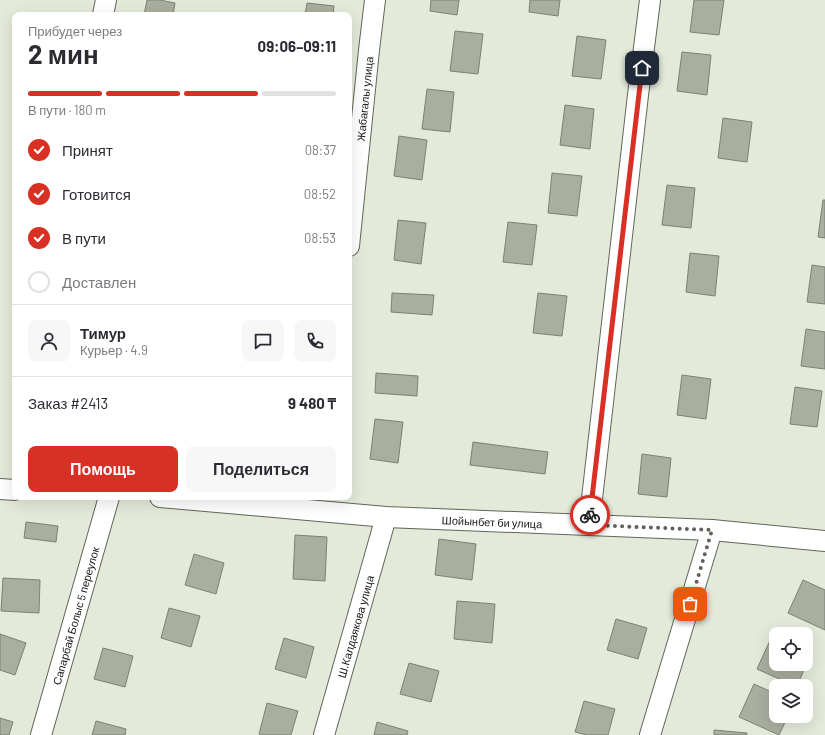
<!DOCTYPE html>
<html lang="ru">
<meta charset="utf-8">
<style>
body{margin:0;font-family:Barlow,sans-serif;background:#f7f7f7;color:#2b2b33;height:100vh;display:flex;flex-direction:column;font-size:15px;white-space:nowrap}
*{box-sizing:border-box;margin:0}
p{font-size:13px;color:#7c7c81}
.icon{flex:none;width:22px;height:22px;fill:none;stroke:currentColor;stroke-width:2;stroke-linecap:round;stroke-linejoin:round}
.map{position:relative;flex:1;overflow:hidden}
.side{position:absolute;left:12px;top:12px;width:340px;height:488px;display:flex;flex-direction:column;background:#fff;border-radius:8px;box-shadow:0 4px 16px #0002}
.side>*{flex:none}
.fabs{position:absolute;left:769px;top:627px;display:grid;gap:8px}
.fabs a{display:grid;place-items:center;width:44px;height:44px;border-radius:8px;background:#fff;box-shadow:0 4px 16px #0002;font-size:20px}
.pin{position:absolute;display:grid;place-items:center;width:34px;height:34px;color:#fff;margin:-17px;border-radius:8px;box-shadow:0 2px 6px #0006}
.courier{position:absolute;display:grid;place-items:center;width:40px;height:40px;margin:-20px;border:3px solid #d93025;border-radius:50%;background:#fff;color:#222;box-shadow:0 1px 5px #0007}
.summary em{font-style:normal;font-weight:700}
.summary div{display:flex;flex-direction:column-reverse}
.summary{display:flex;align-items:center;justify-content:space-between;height:68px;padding:0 16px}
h1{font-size:26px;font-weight:700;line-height:30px}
.bar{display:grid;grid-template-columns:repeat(4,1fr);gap:6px 4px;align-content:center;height:48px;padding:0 16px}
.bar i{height:5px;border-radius:3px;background:#e1e1e2}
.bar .on{background:#d93025}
.bar p{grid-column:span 4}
.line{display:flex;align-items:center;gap:10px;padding:0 16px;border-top:1px solid #e1e1e2}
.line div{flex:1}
.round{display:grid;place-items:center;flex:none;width:42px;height:42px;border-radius:8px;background:#f7f7f7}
ol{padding:0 16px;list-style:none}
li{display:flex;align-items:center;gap:12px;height:44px}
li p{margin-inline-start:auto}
li .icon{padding:4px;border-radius:50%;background:#d93025;color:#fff;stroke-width:4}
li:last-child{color:#7c7c81}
li i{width:22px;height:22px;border:2px solid #e1e1e2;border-radius:50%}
.button{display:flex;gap:8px;margin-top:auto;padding:8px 16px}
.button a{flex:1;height:46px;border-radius:8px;background:#d93025;color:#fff;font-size:16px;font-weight:700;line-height:46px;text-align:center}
.button a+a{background:#f7f7f7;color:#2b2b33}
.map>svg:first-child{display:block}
.building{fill:#a9ae9f;stroke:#7c8173}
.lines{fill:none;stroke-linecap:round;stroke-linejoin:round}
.minor-casing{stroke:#616658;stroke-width:22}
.minor{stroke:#fff;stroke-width:20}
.done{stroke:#5e6259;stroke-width:4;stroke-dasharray:0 7.2}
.route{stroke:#d93025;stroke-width:5}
.labels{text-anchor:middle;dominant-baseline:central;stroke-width:3;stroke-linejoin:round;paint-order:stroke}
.street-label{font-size:11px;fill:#161813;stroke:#fff}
</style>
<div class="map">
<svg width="825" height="735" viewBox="0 0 825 735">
<rect width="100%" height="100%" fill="#e4eada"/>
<!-- building -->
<path class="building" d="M147 0H160L175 3 173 15H144Z
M431 0H459L457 15 430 11Z
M530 0H560L558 16 529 12Z
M694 0H724L719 35 690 32Z
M307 3 334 6 333 15H305Z
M455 31 483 34 478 74 450 71Z
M577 36 606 40 601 79 572 76Z
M682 52 711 55 707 95 677 91Z
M427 89 454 92 450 132 422 129Z
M565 105 594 109 590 149 560 145Z
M723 118 752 122 747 162 718 158Z
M399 136 427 140 422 180 394 176Z
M552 173 582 176 577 216 548 213Z
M667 185 695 188 691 228 662 225Z
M823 200H825V238L818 237Z
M398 220 426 223 421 264 394 260Z
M508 222 537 225 532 265 503 262Z
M690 253 719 256 715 296 686 292Z
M812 265 825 267V304L807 302Z
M392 293 434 295 432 315 391 312Z
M538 293 567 296 562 336 533 333Z
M806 329 825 332V369L801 366Z
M376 373 418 376 417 396 375 393Z
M682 375 711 379 706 419 677 415Z
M795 387 822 391 817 427 790 424Z
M375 419 403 422 398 463 370 459Z
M473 442 548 452 545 474 470 465Z
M642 454 671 458 667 497 638 494Z
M26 522 58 526 56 542 24 538Z
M295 535 327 537 325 581 293 579Z
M439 539 476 544 472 580 435 575Z
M194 554 224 563 216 594 185 585Z
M3 578 40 580 39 613 1 611Z
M803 580 825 590V630L788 613Z
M457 601 495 604 492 643 454 639Z
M169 608 200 616 191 647 161 638Z
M616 619 647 628 638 659 607 650Z
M0 634 26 643 15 675 0 670Z
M772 636 776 638V664H806V651L811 654 797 686H795L757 669Z
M284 638 314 647 306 678 275 669Z
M103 648 133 656 125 687 94 679Z
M409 663 439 671 431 702 400 694Z
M754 684 776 694V716H788L779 735 739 717Z
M584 701 615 709 608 735H587L575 732Z
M267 703 298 711 291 735H263L259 734Z
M0 718 13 722 9 735H0Z
M96 721 126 729 125 735H92Z
M377 722 408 731 407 735H374Z
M714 730 747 733V735H714Z"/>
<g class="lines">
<!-- minor casing -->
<g class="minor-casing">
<g id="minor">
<path d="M103 15 106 0"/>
<path id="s1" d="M349 246 369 50 375 0"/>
<path d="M0 489 15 490"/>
<path id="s2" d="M160 497 386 517 712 530 825 541"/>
<path d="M589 525 638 95 650 0"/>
<path id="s3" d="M41 735 109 497"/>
<path id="s4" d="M324 735 386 517"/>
<path d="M650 735 712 530"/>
</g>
</g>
<!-- minor -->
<use href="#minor" class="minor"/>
</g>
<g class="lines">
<!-- done -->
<path class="done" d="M590 515 589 525 712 530 690 604"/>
<!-- route -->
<path class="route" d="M590 515 642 68"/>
</g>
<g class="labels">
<!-- street labels -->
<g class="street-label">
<text stroke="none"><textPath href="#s1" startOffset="148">Жабагалы улица</textPath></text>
<text stroke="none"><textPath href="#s2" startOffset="333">Шойынбет би улица</textPath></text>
<text stroke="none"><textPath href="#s3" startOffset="124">Сапарбай Болыс 5 переулок</textPath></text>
<text stroke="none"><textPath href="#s4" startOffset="113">Ш.Калдаякова улица</textPath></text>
</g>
</g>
</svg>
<div class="fabs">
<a><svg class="icon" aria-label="locate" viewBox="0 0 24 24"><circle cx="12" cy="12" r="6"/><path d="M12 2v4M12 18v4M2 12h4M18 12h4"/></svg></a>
<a><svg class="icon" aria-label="layers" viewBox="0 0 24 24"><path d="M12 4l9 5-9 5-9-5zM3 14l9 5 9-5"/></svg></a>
</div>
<div class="pin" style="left:690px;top:604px;background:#ea580c"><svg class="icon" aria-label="bag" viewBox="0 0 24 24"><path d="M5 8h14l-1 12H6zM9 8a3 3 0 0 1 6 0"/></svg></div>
<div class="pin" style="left:642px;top:68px;background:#1f2937"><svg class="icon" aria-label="home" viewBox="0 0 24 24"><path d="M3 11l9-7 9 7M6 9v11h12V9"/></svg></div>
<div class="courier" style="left:590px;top:515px"><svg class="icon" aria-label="bike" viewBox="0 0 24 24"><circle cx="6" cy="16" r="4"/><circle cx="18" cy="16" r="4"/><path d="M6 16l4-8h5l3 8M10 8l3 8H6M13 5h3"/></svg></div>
<section class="side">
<div class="summary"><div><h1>2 мин</h1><p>Прибудет через</p></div><em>09:06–09:11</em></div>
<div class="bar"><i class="on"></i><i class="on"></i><i class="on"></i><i></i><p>В пути · 180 m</p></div>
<ol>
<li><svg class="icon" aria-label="check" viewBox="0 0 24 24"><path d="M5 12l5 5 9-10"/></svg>Принят<p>08:37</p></li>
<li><svg class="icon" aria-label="check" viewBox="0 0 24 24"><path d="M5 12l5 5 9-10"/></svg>Готовится<p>08:52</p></li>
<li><svg class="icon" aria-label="check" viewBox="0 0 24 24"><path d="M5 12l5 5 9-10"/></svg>В пути<p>08:53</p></li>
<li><i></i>Доставлен</li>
</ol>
<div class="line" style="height:72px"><a class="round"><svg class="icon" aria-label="person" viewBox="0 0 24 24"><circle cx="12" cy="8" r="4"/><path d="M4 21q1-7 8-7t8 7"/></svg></a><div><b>Тимур</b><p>Курьер · 4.9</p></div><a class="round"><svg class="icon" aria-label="chat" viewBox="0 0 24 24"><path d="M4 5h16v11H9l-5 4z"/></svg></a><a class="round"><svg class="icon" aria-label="phone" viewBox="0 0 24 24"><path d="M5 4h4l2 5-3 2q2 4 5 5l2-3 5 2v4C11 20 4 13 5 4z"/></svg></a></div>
<div class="line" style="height:52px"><div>Заказ #2413</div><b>9 480 ₸</b></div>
<div class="button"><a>Помощь</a><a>Поделиться</a></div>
</section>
</div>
